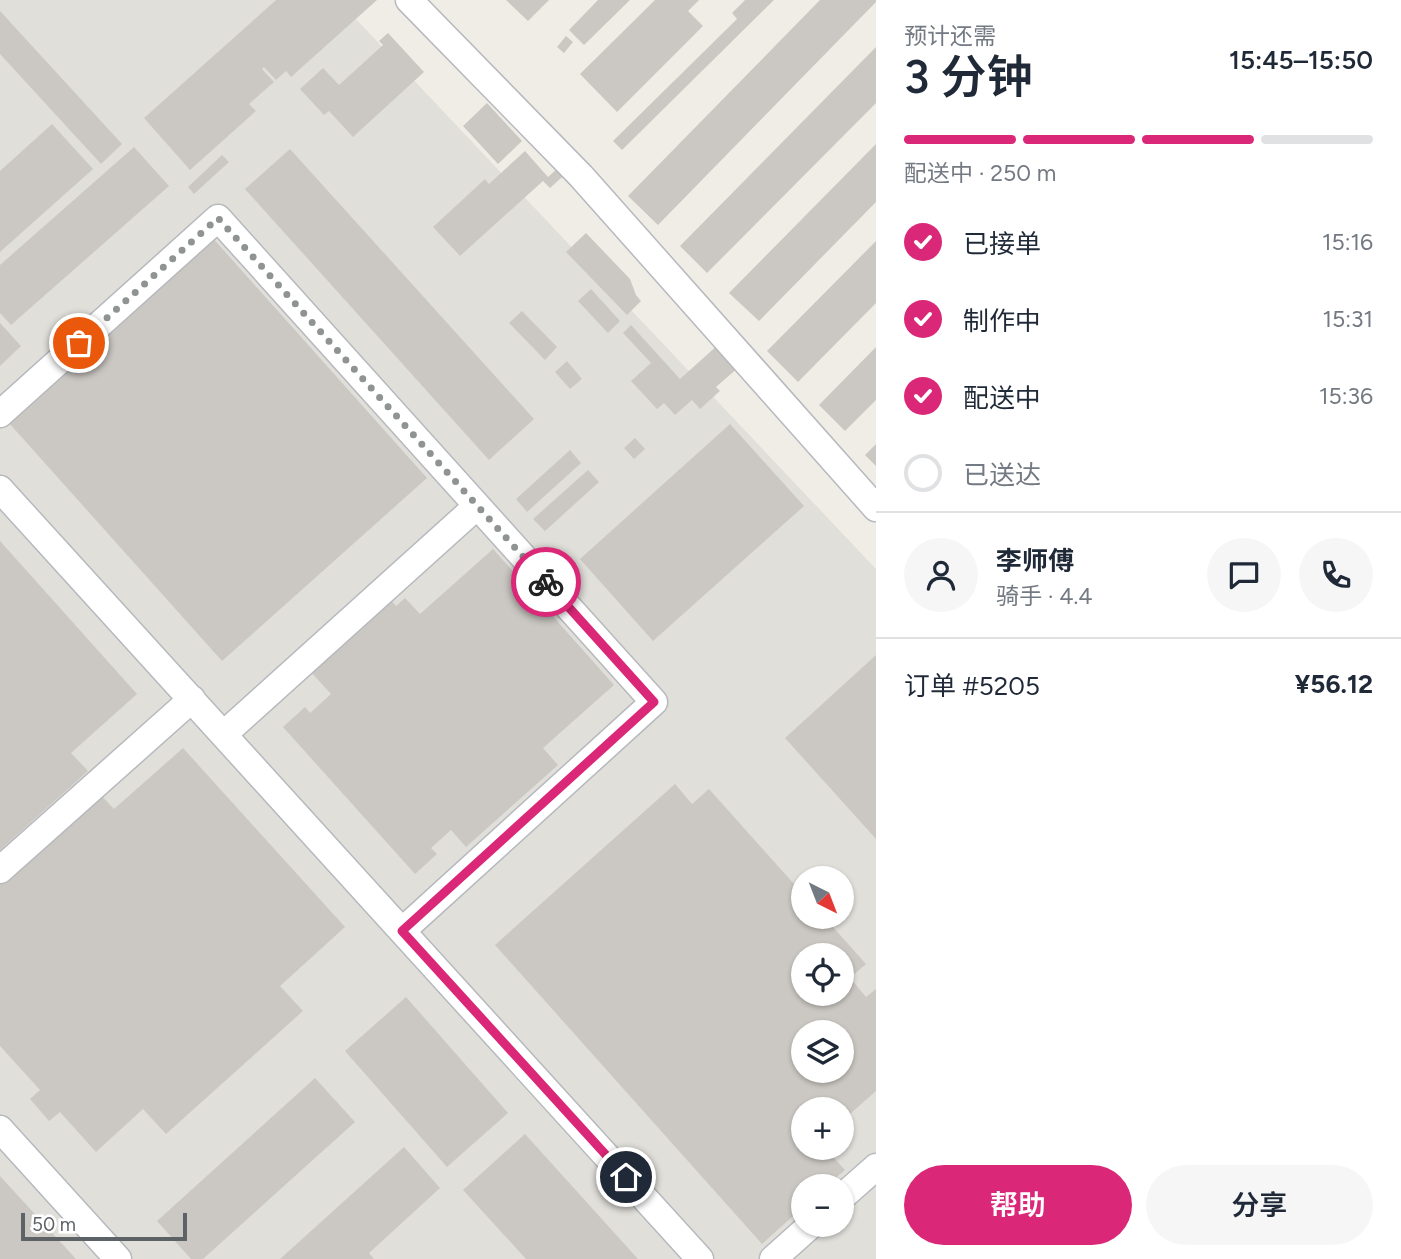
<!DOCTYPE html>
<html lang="zh">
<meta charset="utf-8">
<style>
body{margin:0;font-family:Figtree,"Noto Sans SC",sans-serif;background:#f6f6f7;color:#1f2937;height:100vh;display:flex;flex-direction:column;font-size:26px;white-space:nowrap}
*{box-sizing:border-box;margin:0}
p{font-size:23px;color:#747a83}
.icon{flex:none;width:38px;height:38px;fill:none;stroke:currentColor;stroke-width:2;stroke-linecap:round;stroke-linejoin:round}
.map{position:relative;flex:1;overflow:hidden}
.details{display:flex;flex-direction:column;background:#fff;width:525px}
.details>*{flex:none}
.needle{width:46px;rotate:138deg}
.fabs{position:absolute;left:791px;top:866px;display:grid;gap:14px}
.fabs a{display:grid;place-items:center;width:63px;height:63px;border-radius:50%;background:#fff;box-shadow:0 2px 5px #0004;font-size:35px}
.scale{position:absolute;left:21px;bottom:18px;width:166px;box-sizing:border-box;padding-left:7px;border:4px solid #5d6267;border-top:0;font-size:19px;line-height:24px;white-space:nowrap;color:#5d6267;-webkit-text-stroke:5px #fff;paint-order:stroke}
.pin{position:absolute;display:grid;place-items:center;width:60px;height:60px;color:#fff;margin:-30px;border:4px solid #fff;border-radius:50%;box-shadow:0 2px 7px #0007}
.courier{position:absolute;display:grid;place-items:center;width:70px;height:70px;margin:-35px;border:5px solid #db2777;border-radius:50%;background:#fff;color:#222;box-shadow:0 2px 9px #0007}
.headline em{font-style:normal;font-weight:600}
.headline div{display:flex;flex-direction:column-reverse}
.headline{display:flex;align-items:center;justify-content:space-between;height:119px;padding:0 28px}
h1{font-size:46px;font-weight:600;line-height:52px}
.bar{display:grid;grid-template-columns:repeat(4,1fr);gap:10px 7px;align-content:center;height:84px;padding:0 28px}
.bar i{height:9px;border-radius:5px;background:#e0e1e3}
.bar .selected{background:#db2777}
.bar p{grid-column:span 4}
.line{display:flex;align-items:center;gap:18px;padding:0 28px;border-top:2px solid #e0e1e3}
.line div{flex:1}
.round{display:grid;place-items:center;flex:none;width:74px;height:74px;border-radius:37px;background:#f6f6f7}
ol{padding:0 28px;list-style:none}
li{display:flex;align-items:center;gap:21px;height:77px}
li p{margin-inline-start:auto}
li .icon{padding:7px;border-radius:50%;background:#db2777;color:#fff;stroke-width:4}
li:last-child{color:#747a83}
li i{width:38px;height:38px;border:4px solid #e0e1e3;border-radius:50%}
.action{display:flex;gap:14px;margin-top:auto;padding:14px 28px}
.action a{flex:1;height:80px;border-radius:42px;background:#db2777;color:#fff;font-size:28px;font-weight:600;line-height:80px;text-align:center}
.action a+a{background:#f6f6f7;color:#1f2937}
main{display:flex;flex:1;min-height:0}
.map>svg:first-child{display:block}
.industrial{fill:#e1dfda;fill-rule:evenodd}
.building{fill:#cbc8c3;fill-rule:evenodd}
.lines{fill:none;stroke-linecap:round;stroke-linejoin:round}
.minor-casing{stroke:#b6b9bd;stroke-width:29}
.minor{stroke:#fff;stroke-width:26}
.done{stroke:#909393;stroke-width:7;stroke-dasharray:0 12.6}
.route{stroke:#db2777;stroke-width:9}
</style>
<main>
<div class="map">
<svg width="876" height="1259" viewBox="0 0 876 1259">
<rect width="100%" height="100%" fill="#f0ede6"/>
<!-- industrial -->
<path class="industrial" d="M0 0H338L876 569V1259H0ZM803 878H842V917H803ZM803 956H842V994H803ZM803 1032H842V1071H803ZM803 1110H842V1148H803ZM803 1186H842V1225H803Z"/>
<!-- building -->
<path class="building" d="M276 0H377L291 77 286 71 276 80 264 67 262 69 274 82 249 104 256 111 190 170 144 118Z
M506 0H549L528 21Z
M598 0H630L584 45 569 30Z
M655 0H699L688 11 703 26 617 112 580 74Z
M745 0H774L622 150 613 141 737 19 732 13Z
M820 0H876V2L658 225 628 196Z
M0 11 122 144 101 164 0 54Z
M388 33 424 72 353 137 329 111 324 115 300 89 323 68 339 85 383 45 379 41Z
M566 36 573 42 564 53 557 47Z
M876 47V103L707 273 680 246Z
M486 95 571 169 550 188 543 181 460 256 433 227 485 179 489 184 525 151 548 177 558 168 539 148 537 150Z
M487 103 522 141 498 164 463 126Z
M52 124 93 169 0 252V171Z
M876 144V202L759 321 729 293Z
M134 147 169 186 11 325 0 313V265Z
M290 149 534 419 489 460 245 189Z
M222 155 229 162 194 194 188 187Z
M202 226 427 478 222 661 0 413Z
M586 233 630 279 636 295 641 301 627 315 566 252Z
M876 241V303L798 382 767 351Z
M591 289 620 321 608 333 578 301Z
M522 311 557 347 545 360 509 323Z
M0 323 21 346 0 366Z
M631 325 680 379 720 343 748 359 716 387 720 391 700 409 692 400 675 415 664 403 657 409 631 381 651 363 623 333Z
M876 347V400L845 431 819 405Z
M567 361 582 379 570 389 555 372Z
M730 424 804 506 653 641 580 559Z
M635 438 645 449 634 459 624 448Z
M876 444V466L865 455Z
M570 450 581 463 527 512 516 499Z
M588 470 599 482 545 531 533 519Z
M0 541 137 694 71 753 88 771 0 850Z
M493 549 614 685 543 748 558 765 466 847 451 830 431 848 437 854 415 874 283 727 305 707 310 713 331 694 309 670 389 598 396 606 405 598 420 614Z
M876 655V839L785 738Z
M183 748 345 927 280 986 303 1011 166 1134 143 1109 96 1152 60 1112 49 1121 30 1099 40 1090 0 1046V882L99 793 114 809Z
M675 784 692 804 709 789 803 894V917H824L866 964 850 978 866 997 876 989V1091L842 1121V1110H803V1148H825L845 1170 826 1186H803V1207L762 1244 495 945ZM803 956H842V994H803ZM803 1032H842V1071H803Z
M406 997 508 1113 447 1167 345 1051Z
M315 1078 355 1122 203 1259H191L157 1221Z
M525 1134 638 1259H526L463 1190Z
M404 1147 440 1188 369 1253 374 1259H280Z
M0 1176 76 1259H0Z"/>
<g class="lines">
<!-- minor casing -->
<g class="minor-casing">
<path id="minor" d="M409 0 581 176 876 508
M0 414 218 218 654 702 402 931
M0 489 700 1259
M224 734 477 506
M0 870 192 699
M0 1129 118 1259
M842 1197 876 1167
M773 1259 811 1225"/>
</g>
<!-- minor -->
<use href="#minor" class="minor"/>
</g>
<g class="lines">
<!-- done -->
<path class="done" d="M79 343 218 218 546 582"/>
<!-- route -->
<path class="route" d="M546 582 654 702 402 931 626 1177"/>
</g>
</svg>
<div class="fabs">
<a><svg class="needle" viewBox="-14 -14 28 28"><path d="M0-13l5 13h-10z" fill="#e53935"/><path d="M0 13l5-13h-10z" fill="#747a83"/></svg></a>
<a><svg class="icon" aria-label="locate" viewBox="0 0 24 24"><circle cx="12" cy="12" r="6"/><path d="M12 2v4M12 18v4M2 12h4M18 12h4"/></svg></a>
<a><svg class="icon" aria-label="layers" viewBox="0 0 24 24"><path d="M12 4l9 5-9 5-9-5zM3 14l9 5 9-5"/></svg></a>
<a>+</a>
<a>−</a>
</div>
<div class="scale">50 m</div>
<div class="pin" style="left:79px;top:343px;background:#ea580c"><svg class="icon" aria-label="bag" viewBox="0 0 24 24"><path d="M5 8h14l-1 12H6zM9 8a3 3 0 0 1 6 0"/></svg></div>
<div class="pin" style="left:626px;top:1177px;background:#1f2937"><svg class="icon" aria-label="home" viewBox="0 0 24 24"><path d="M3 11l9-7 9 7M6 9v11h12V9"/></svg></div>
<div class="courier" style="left:546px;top:582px"><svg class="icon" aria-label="bike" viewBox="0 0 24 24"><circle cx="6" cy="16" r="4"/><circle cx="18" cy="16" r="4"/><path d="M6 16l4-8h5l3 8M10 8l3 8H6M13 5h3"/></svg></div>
</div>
<section class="details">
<div class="headline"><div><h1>3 分钟</h1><p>预计还需</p></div><em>15:45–15:50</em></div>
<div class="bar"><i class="selected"></i><i class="selected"></i><i class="selected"></i><i></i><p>配送中 · 250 m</p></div>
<ol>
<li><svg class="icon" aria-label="check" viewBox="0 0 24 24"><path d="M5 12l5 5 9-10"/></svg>已接单<p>15:16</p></li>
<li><svg class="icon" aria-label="check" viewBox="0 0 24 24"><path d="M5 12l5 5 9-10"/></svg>制作中<p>15:31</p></li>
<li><svg class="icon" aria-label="check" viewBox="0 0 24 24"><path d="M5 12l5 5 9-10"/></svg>配送中<p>15:36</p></li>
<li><i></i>已送达</li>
</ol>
<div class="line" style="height:126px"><a class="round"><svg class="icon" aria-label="person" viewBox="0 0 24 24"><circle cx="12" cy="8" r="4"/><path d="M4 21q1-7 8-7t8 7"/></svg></a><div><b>李师傅</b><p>骑手 · 4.4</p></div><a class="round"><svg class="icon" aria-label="chat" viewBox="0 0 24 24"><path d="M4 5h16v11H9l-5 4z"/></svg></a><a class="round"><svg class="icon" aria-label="phone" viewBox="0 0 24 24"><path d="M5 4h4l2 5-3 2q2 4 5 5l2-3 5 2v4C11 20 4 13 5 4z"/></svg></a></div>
<div class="line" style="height:91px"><div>订单 #5205</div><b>¥56.12</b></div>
<div class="action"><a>帮助</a><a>分享</a></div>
</section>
</main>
